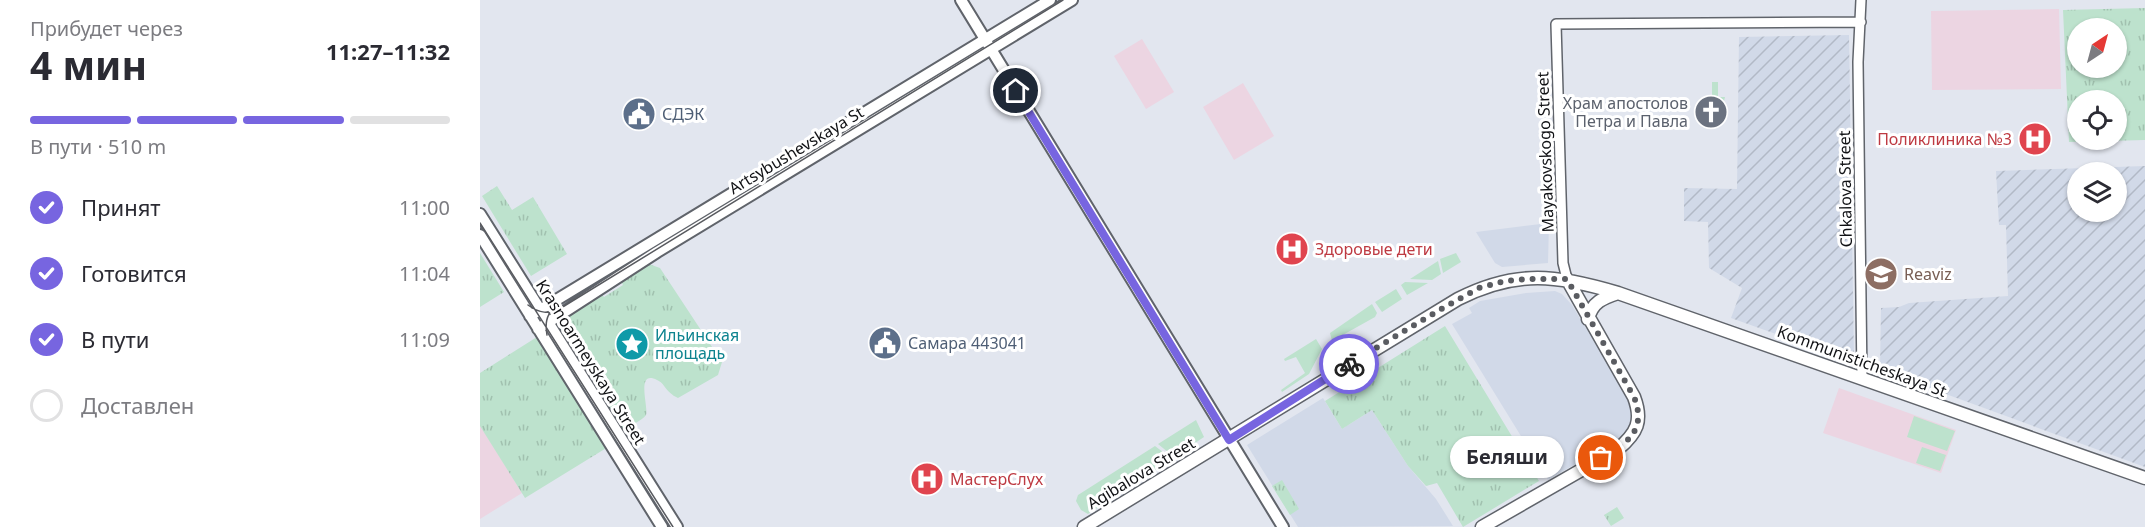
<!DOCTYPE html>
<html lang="ru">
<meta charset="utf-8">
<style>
body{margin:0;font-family:"Noto Sans",sans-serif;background:#f2f2f3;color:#2b2b33;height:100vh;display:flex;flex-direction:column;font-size:22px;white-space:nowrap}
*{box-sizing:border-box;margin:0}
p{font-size:20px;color:#7c7c81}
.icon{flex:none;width:33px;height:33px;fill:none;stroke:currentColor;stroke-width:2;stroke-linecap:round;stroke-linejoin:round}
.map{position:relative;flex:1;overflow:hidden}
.drawer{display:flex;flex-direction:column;background:#fff;width:480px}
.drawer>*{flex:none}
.needle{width:39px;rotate:36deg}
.buttons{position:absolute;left:1587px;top:18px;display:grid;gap:12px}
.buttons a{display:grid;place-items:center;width:60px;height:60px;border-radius:50%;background:#fff;box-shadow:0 2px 4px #0004;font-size:30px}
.pin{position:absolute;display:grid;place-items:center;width:51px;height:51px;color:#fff;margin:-26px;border:3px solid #fff;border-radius:50%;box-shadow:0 2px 6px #0007}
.courier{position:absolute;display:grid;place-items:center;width:60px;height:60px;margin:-30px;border:4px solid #7765e0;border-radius:50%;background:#fff;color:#222;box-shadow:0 2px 8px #0007}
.bubble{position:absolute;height:42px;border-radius:21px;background:#fff;box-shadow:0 2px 4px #0004;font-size:20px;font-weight:700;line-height:42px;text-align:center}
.head em{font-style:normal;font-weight:700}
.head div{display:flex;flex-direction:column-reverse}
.head{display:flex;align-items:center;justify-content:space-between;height:102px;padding:0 30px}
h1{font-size:39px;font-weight:700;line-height:45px}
.bar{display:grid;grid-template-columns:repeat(4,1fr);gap:9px 6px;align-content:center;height:72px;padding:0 30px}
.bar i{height:8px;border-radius:4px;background:#e1e1e2}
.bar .current{background:#7765e0}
.bar p{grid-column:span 4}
ol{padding:0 30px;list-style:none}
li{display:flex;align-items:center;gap:18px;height:66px}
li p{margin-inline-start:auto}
li .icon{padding:6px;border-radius:50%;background:#7765e0;color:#fff;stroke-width:4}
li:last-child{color:#7c7c81}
li i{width:33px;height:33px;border:3px solid #e1e1e2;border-radius:50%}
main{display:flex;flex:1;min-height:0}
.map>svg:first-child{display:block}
.built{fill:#d1d9e8}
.industrial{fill:url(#industrial-furrows);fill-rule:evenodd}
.education{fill:#ecd5e2}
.green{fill:#bde2cd}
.park{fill:url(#park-tufts);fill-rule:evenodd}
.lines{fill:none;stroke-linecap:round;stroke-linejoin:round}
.tertiary-casing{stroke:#60646b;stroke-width:12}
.secondary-casing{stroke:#60646b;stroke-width:14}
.primary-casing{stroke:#60646b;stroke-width:15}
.tertiary{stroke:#fff;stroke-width:9}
.secondary{stroke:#fff;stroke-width:10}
.primary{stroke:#fff;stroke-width:12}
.tram{stroke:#585a5f;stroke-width:1.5}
.done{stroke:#5a5c61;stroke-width:6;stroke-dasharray:0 10.8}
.route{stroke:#7765e0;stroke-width:8}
.labels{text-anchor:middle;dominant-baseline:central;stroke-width:6;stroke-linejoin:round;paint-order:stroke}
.worship-label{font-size:16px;fill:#5b616d;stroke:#fff;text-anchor:end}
.service-label{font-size:16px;fill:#4e5e75;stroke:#fff;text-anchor:start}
.health-label{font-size:16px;fill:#be3a42;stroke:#fff;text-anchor:start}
.street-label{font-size:16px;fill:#101114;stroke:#fff}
.education-label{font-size:16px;fill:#785e54;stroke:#fff;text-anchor:start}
.culture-label{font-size:16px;fill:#0d838f;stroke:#fff;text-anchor:start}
</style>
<main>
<section class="drawer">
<div class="head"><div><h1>4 мин</h1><p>Прибудет через</p></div><em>11:27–11:32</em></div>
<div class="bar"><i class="current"></i><i class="current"></i><i class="current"></i><i></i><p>В пути · 510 m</p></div>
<ol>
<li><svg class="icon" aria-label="check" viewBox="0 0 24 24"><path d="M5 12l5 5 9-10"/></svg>Принят<p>11:00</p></li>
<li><svg class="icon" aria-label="check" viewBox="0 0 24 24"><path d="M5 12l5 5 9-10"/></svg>Готовится<p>11:04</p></li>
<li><svg class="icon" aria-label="check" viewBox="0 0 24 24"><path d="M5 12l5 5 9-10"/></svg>В пути<p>11:09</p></li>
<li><i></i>Доставлен</li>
</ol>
</section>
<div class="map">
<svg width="1665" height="527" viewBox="0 0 1665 527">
<defs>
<pattern id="industrial-furrows" width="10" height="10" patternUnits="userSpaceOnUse" patternTransform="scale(1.5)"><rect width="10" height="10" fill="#d1d9e8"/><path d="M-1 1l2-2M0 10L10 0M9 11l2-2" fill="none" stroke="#b2b9c6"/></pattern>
<pattern id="park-tufts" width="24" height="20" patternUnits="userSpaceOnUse" patternTransform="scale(1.5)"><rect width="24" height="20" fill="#bde2cd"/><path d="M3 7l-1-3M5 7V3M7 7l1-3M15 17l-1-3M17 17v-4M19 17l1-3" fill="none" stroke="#a1c1af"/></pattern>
</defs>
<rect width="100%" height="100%" fill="#e2e6ef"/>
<!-- built -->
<path class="built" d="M1069 223 1068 263 1022 267 1015 263 996 232Z
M1075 291 1082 294 1092 305 1148 398 1152 407 1153 420 1146 433 1138 439 1068 480 972 324 992 313 989 308 1000 301 1046 293Z
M843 398 862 429 892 410 928 466 956 499 973 526 818 527 767 445Z"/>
<!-- industrial -->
<path class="industrial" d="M1369 35 1374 359 1371 361 1251 318 1262 288 1229 268 1228 222 1204 221V188L1257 189 1259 37Z
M1665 166V467L1400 370 1401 308 1419 307 1429 303 1528 296 1526 225H1519L1516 171ZM1636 172V212H1598V172Z"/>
<!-- education -->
<path class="education" d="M1579 9 1581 89 1452 90 1451 11Z
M662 39 694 92 666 109 634 56Z
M763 83 794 136 754 160 723 107Z
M1359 388 1476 430 1461 473 1343 433Z
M0 425 42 493 0 519Z"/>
<!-- green -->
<path class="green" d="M1232 82H1238V97H1245L1244 101 1240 104H1232Z
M976 253 981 262 963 273 960 259Z
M958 261 961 274 952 280 930 279Z
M925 282 948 283 927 295 921 285Z
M916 289 922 299 902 312 895 302Z
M892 304 897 313 895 317 852 341 850 333Z
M836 339 842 349 829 374 802 392 801 390 825 373 816 357 805 361 804 359Z
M1434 416 1475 431 1467 451 1427 437Z
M716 420 724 437 694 457 678 444Z
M675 446 692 459 608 514 601 510 596 501 598 495Z
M1442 447 1466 455 1460 471 1436 463Z"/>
<!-- park -->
<path class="park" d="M1665 8V140L1589 142 1583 10ZM1598 28H1636V68H1598ZM1598 100H1636V140H1598Z
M17 186 32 210 53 197 87 254 51 276 2 196Z
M0 253 24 292 0 307Z
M166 263 180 268 242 362 238 375 198 398C185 392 185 383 177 380 155 369 169 408 166 415 162 421 149 426 142 429L77 328 82 316 120 292 124 297 143 285 140 279Z
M965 326 1059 481 983 527 957 483 946 486 928 466 892 410 862 429 845 401Z
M57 337 128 447 45 498 0 426V373Z
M802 480 819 509 810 515 792 486Z
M1137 507 1144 518 1131 526 1124 515Z"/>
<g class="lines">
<!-- tertiary casing -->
<g class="tertiary-casing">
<path id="tertiary" d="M1381 0 1378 62 1382 379
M1087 279 1083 263 1076 24 1381 22"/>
</g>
<!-- secondary casing -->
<g class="secondary-casing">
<path id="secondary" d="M481 0 803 527
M0 214 197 527
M0 235 182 527
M50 316 570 0
M58 329 177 252 592 0"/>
</g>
<!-- primary casing -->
<g class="primary-casing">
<path id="primary" d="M1108 319C1112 302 1123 298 1138 293
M604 527 978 299C1037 269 1078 275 1138 293L1665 478
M1002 527 1138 449C1157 433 1163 421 1154 397L1087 279"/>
</g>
<!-- tertiary -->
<use href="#tertiary" class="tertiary"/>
<!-- secondary -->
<use href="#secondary" class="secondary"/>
<!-- primary -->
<use href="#primary" class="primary"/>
<!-- tram -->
<path class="tram" d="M0 223 193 527
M48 305C60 314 68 314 81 308L583 0
M67 335C65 324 66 316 74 307"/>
</g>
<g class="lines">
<!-- done -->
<path class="done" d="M869 364 963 308 999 288 1025 281 1047 279H1087L1154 397C1167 430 1148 443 1121 458"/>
<!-- route -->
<path class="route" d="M536 91 749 440 869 364"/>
</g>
<!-- icons -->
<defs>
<g id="church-disc" transform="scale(1.725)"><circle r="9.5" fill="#6b7280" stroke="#fff"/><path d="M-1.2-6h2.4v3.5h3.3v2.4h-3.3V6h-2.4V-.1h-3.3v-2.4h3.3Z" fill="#fff"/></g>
<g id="civic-disc" transform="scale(1.725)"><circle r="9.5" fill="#5c6f8a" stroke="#fff"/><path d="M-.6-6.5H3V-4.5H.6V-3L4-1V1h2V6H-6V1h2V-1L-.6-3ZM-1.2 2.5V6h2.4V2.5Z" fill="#fff"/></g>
<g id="hospital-disc" transform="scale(1.725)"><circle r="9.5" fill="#e0444e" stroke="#fff"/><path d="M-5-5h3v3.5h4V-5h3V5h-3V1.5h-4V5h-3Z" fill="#fff"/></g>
<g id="university-disc" transform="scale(1.725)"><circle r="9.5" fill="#8d6e63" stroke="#fff"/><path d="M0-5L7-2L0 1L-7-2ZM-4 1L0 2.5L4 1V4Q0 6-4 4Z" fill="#fff"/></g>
<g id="sight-disc" transform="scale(1.725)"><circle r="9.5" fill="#0f9aa8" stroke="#fff"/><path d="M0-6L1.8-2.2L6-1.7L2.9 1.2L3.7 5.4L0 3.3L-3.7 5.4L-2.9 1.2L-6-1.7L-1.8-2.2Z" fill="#fff"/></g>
</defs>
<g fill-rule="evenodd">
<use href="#church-disc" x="1231" y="112"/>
<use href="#civic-disc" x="159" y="114"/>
<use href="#hospital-disc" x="1555" y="139"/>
<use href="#hospital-disc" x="812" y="249"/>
<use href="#university-disc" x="1401" y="274"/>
<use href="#civic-disc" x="405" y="343"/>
<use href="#sight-disc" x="152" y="344"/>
<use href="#hospital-disc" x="447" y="479"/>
</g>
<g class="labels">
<!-- worship labels -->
<g class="worship-label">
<text x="1208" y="103">Храм апостолов<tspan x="1208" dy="18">Петра и Павла</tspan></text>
</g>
<!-- service labels -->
<g class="service-label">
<text x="182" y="114">СДЭК</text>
<text x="428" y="343">Самара 443041</text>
</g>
<!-- health labels -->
<g class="health-label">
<text x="1532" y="139" text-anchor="end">Поликлиника №3</text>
<text x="835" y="249">Здоровые дети</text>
<text x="470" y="479">МастерСлух</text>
</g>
<!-- street labels -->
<g class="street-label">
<text transform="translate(316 150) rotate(-31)">Artsybushevskaya St</text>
<text transform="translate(1065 152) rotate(-92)">Mayakovskogo Street</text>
<text transform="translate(1365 189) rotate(-91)">Chkalova Street</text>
<text transform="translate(1382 361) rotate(20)">Kommunisticheskaya St</text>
<text transform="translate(111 362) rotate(58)">Krasnoarmeyskaya Street</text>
<text transform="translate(661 473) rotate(-31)">Agibalova Street</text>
</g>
<!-- education labels -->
<g class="education-label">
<text x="1424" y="274">Reaviz</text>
</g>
<!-- culture labels -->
<g class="culture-label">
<text x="175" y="335">Ильинская<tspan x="175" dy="18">площадь</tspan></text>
</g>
</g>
</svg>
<div class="buttons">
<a><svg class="needle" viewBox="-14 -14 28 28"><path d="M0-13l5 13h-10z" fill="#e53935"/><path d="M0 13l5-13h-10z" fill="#7c7c81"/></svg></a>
<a><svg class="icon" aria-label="locate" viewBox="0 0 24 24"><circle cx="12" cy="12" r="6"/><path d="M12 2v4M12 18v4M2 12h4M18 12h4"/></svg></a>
<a><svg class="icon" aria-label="layers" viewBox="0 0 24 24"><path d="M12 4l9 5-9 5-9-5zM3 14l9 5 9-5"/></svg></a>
</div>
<div class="pin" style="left:1121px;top:458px;background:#ea580c"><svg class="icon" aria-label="bag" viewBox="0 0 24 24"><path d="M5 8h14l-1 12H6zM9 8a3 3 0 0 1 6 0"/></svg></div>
<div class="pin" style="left:536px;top:91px;background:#1f2937"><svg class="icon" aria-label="home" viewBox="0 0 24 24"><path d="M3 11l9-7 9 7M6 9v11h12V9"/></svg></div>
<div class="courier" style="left:869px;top:364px"><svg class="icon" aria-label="bike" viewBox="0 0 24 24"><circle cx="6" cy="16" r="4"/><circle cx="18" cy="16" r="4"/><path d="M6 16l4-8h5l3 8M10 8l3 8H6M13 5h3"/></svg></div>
<div class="bubble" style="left:970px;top:436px;width:114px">Беляши</div>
</div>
</main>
